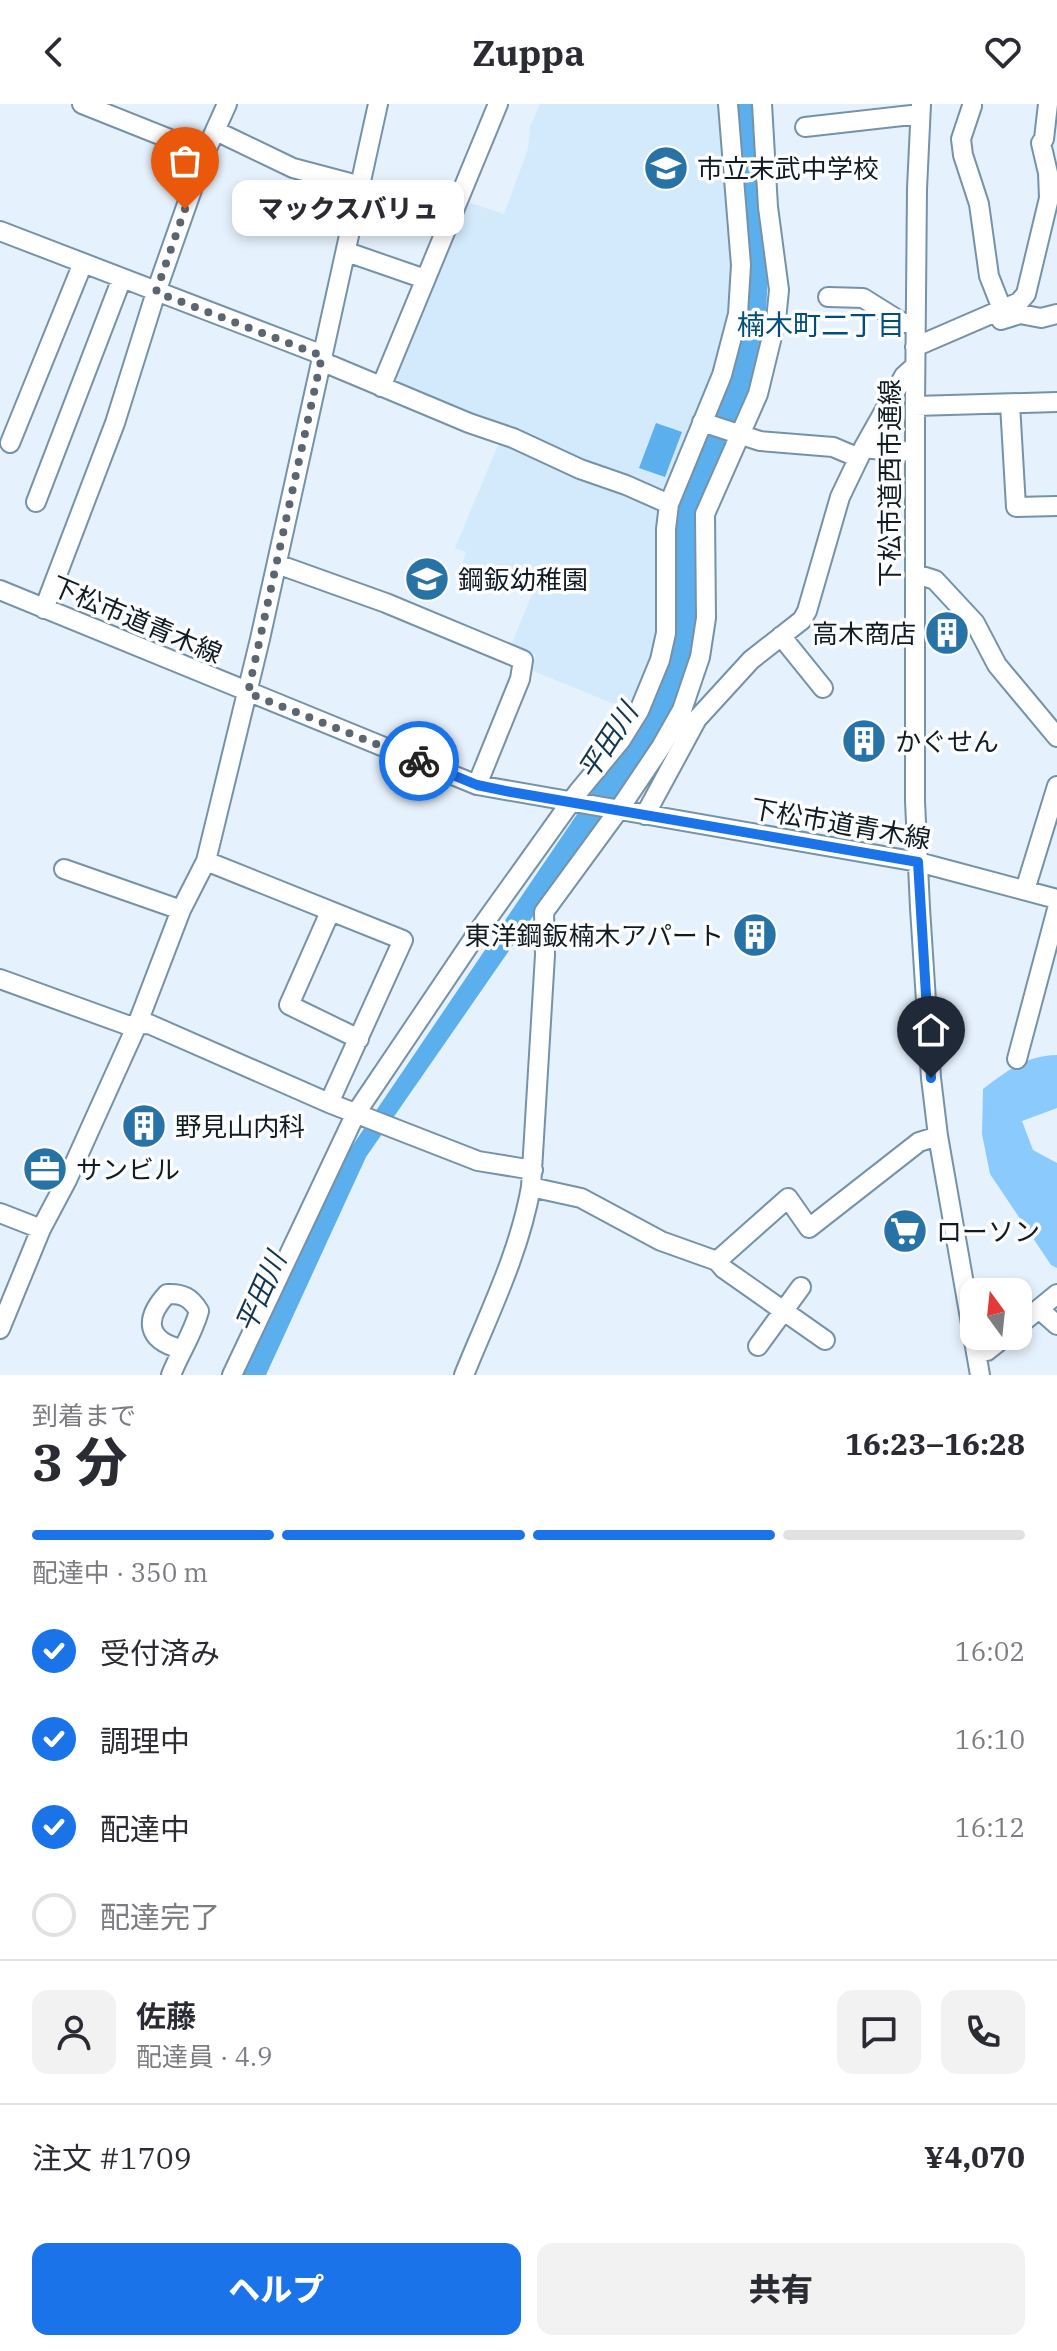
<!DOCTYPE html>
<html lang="ja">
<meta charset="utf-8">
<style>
body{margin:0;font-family:"IBM Plex Serif","Noto Sans JP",serif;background:#f2f2f3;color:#2b2b33;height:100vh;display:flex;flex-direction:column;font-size:30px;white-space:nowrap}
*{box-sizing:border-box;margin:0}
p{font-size:26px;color:#7c7c81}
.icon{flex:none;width:44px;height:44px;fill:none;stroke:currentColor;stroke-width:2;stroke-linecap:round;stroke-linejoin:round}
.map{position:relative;height:1271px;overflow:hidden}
.details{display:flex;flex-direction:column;background:#fff;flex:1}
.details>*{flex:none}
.needle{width:52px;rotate:345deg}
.tools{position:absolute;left:960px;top:1174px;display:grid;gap:16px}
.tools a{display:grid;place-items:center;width:72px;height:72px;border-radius:16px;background:#fff;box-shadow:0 4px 12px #0003;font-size:40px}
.pin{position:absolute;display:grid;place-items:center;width:68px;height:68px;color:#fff;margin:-82px -34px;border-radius:50% 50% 50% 0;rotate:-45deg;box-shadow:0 0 8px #0007}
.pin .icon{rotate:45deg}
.courier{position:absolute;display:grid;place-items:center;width:80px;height:80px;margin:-40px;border:6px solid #1a73e8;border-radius:50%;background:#fff;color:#222;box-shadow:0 2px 10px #0007}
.bubble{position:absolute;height:56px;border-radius:16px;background:#fff;box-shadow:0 4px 12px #0003;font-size:26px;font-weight:800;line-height:56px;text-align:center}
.headline em{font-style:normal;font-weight:800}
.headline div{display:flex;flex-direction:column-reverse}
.headline{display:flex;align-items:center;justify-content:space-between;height:136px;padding:0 32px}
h1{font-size:52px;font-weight:800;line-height:60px}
.bar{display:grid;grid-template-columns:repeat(4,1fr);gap:12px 8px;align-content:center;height:96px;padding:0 32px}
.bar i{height:10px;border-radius:6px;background:#e1e1e2}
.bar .current{background:#1a73e8}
.bar p{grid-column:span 4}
.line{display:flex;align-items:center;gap:20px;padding:0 32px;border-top:2px solid #e1e1e2}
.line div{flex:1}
.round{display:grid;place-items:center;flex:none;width:84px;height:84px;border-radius:16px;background:#f2f2f3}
ol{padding:0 32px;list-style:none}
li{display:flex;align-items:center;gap:24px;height:88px}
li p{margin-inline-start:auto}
li .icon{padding:8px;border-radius:50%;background:#1a73e8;color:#fff;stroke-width:4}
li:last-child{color:#7c7c81}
li i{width:44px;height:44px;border:4px solid #e1e1e2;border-radius:50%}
.button{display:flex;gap:16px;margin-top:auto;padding:16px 32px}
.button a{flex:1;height:92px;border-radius:16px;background:#1a73e8;color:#fff;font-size:32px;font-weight:800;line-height:92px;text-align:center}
.button a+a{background:#f2f2f3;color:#2b2b33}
header{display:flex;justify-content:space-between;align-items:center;height:104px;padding:0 32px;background:#fff;font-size:36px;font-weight:800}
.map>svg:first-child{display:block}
.built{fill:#d3e9fc}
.green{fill:#8bcafc}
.water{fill:#5bafed}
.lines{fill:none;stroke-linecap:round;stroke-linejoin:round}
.minor-casing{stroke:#7592a8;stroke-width:22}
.minor{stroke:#fff;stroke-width:18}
.done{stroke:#5b6670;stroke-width:8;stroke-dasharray:0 14.4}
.route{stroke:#1a73e8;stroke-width:10}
.labels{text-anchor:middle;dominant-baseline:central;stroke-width:7;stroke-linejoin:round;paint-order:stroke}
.poi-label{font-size:26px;fill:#101b24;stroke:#fdfdfd;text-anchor:start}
.street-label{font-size:26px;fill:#101b24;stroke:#fdfdfd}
.neighbourhood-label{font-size:28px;fill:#004e7b;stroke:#fdfdfd}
.water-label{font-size:28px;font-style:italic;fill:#12364f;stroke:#fdfdfd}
</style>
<header><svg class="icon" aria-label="back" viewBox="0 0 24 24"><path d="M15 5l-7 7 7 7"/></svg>Zuppa<svg class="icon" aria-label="heart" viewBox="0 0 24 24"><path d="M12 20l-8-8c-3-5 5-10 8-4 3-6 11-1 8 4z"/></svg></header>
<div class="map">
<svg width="1057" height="1271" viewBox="0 0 1057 1271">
<rect width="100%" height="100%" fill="#e5f1fc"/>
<!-- built -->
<path class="built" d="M540 0H723L735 159 732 209 716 264 660 529 629 606 531 566 536 551 511 542 532 490 462 461 466 448 455 444 504 327 392 278 461 96 504 110 528 45 530 23Z"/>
<!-- green -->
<path class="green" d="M1057 951V1004L1022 1017 1033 1046 1057 1059V1164L1051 1161 990 1070 982 1030 983 985C1008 966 1025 952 1057 951Z"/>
<!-- water -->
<path class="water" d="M736 0H754C762 92 781 188 752 278 738 322 708 362 700 408 695 436 700 476 699 505 698 541 687 573 676 606L366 1053 266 1271H243L344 1054 609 663 670 541 677 493 673 426 677 397 727 281 738 247 746 208Z
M656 319 682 328 665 373 639 364Z"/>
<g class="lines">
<!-- minor casing -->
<g class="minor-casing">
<path id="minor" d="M82 0 205 49
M921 0 917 85 915 302V697L920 804 931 974 938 1032 980 1271
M972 2 961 35 963 51 979 100 989 172 1002 205
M805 23 920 10
M216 27 293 64 361 82
M0 127 315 248 328 260 469 319 513 334 580 365 626 381 669 400
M347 148 425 175
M828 193 863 194 903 219H915
M1001 216 1020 210 1041 214 1057 210
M915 243 1019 198 1026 190 1049 94 1048 69 1041 39 1044 35 1048 0
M381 283 498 0
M1010 300 1016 403 1057 402
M915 302 1057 298
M702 318 760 337 833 343 859 354
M10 339 83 159
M864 343 872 345 915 348
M36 398 122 174
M277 460 386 499 523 556 520 575 477 681
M916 470 935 476 975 519 997 561 1057 633
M0 486 477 681 918 758 1057 795
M44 505 115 319 156 188 205 49 227 0
M781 532 823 584
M645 711 697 615 751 556 802 516 807 507 840 393 864 343 904 272 915 262
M206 757 403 836 329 999
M64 765 181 806
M1025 786 1057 682
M330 808 289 901 359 935
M0 875 127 921 149 920 329 999 478 1057 533 1066
M1017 955 1057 805
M531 1083 581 1094 661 1137 717 1157 724 1165 825 1236
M0 1109 41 1125
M717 1157 788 1094 809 1124 919 1038 938 1032
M1039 1205 1057 1221
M1018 1222 1057 1190
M0 1225 41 1125 67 1076 137 921 181 806 206 757 260 535 378 0
M758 1242 801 1183
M976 1249 987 1247 1006 1232
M171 1271C180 1248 193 1230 199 1207 191 1194 183 1189 167 1190 144 1215 146 1236 181 1245
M232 1271 356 1009 480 825 578 688 621 636 639 607 660 556 666 529V425L669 400 722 271 738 210 741 161 728 0
M464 1271C489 1209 519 1150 531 1083L545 851 544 808 618 707 661 643 682 606 700 553 706 514 705 410 758 290 776 216 779 186 768 103 762 0"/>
</g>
<!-- minor -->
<use href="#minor" class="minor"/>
</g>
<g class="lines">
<!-- done -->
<path class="done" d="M185 105 156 188 322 252 248 589 419 657"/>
<!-- route -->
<path class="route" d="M419 657 477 681 511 688 918 758 931 974"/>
</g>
<!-- icons -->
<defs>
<g id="school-disc" transform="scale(2.3)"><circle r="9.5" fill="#2873a6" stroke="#fdfdfd"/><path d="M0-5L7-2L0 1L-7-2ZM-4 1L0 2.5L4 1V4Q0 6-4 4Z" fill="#fff"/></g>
<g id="building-disc" transform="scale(2.3)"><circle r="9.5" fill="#2873a6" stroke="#fdfdfd"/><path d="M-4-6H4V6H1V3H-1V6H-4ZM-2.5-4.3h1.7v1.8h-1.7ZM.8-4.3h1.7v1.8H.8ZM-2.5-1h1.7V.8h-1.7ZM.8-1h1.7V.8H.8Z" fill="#fff"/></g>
<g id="office-disc" transform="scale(2.3)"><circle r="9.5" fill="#2873a6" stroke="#fdfdfd"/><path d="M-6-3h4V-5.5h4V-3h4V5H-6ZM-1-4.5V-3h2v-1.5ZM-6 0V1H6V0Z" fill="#fff"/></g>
<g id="supermarket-disc" transform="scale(2.3)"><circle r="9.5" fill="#2873a6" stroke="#fdfdfd"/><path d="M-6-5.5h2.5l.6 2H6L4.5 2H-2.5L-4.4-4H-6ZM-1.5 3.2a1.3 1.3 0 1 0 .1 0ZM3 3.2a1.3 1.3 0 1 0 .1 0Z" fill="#fff"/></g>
</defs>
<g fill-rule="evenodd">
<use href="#school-disc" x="666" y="64"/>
<use href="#school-disc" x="427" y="475"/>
<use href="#building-disc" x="947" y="529"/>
<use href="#building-disc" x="864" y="637"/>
<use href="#building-disc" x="755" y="831"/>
<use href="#building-disc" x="144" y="1022"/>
<use href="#office-disc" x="45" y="1065"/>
<use href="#supermarket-disc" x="905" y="1127"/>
</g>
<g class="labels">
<!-- poi labels -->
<g class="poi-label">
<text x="697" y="64">市立末武中学校</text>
<text x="458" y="475">鋼鈑幼稚園</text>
<text x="916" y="529" text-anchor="end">高木商店</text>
<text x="895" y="637">かぐせん</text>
<text x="724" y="831" text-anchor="end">東洋鋼鈑楠木アパート</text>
<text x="175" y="1022">野見山内科</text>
<text x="76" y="1065">サンビル</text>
<text x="936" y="1127">ローソン</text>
</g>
<!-- street labels -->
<g class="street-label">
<text transform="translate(889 379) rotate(-90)">下松市道西市通線</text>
<text transform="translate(137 515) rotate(23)">下松市道青木線</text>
<text transform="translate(841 719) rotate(10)">下松市道青木線</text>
</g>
<!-- neighbourhood labels -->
<g class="neighbourhood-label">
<text x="821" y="220">楠木町二丁目</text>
</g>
<!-- water labels -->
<g class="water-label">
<text transform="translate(607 637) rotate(-57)">平田川</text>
<text transform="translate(260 1188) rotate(-66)">平田川</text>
</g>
</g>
</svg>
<div class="tools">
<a><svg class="needle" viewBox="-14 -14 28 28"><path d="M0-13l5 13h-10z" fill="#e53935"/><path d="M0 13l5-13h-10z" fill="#7c7c81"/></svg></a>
</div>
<div class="pin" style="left:185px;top:105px;background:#ea580c"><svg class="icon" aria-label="bag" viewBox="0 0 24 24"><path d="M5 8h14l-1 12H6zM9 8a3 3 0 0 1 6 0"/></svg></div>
<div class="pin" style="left:931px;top:974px;background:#1f2937"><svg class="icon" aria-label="home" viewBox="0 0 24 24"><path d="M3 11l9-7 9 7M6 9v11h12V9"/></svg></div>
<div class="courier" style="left:419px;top:657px"><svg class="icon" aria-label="bike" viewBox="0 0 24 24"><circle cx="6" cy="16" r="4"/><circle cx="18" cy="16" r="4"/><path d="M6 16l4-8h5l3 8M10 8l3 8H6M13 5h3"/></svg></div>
<div class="bubble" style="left:232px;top:76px;width:232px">マックスバリュ</div>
</div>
<section class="details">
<div class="headline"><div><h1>3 分</h1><p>到着まで</p></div><em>16:23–16:28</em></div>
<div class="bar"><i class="current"></i><i class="current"></i><i class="current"></i><i></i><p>配達中 · 350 m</p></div>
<ol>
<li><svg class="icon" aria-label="check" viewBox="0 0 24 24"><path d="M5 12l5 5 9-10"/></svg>受付済み<p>16:02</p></li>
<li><svg class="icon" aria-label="check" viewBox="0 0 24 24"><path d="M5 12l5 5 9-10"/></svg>調理中<p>16:10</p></li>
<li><svg class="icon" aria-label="check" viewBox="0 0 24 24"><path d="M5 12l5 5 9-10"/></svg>配達中<p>16:12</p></li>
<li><i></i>配達完了</li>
</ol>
<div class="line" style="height:144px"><a class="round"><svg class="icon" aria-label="person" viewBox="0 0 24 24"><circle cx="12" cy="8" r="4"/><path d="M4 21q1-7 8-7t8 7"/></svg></a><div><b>佐藤</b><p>配達員 · 4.9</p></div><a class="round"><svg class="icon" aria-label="chat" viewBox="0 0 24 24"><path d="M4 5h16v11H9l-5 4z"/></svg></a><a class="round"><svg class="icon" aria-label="phone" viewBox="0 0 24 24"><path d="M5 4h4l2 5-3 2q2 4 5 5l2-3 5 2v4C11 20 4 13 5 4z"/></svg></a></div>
<div class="line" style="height:104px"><div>注文 #1709</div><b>¥4,070</b></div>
<div class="button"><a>ヘルプ</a><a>共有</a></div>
</section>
